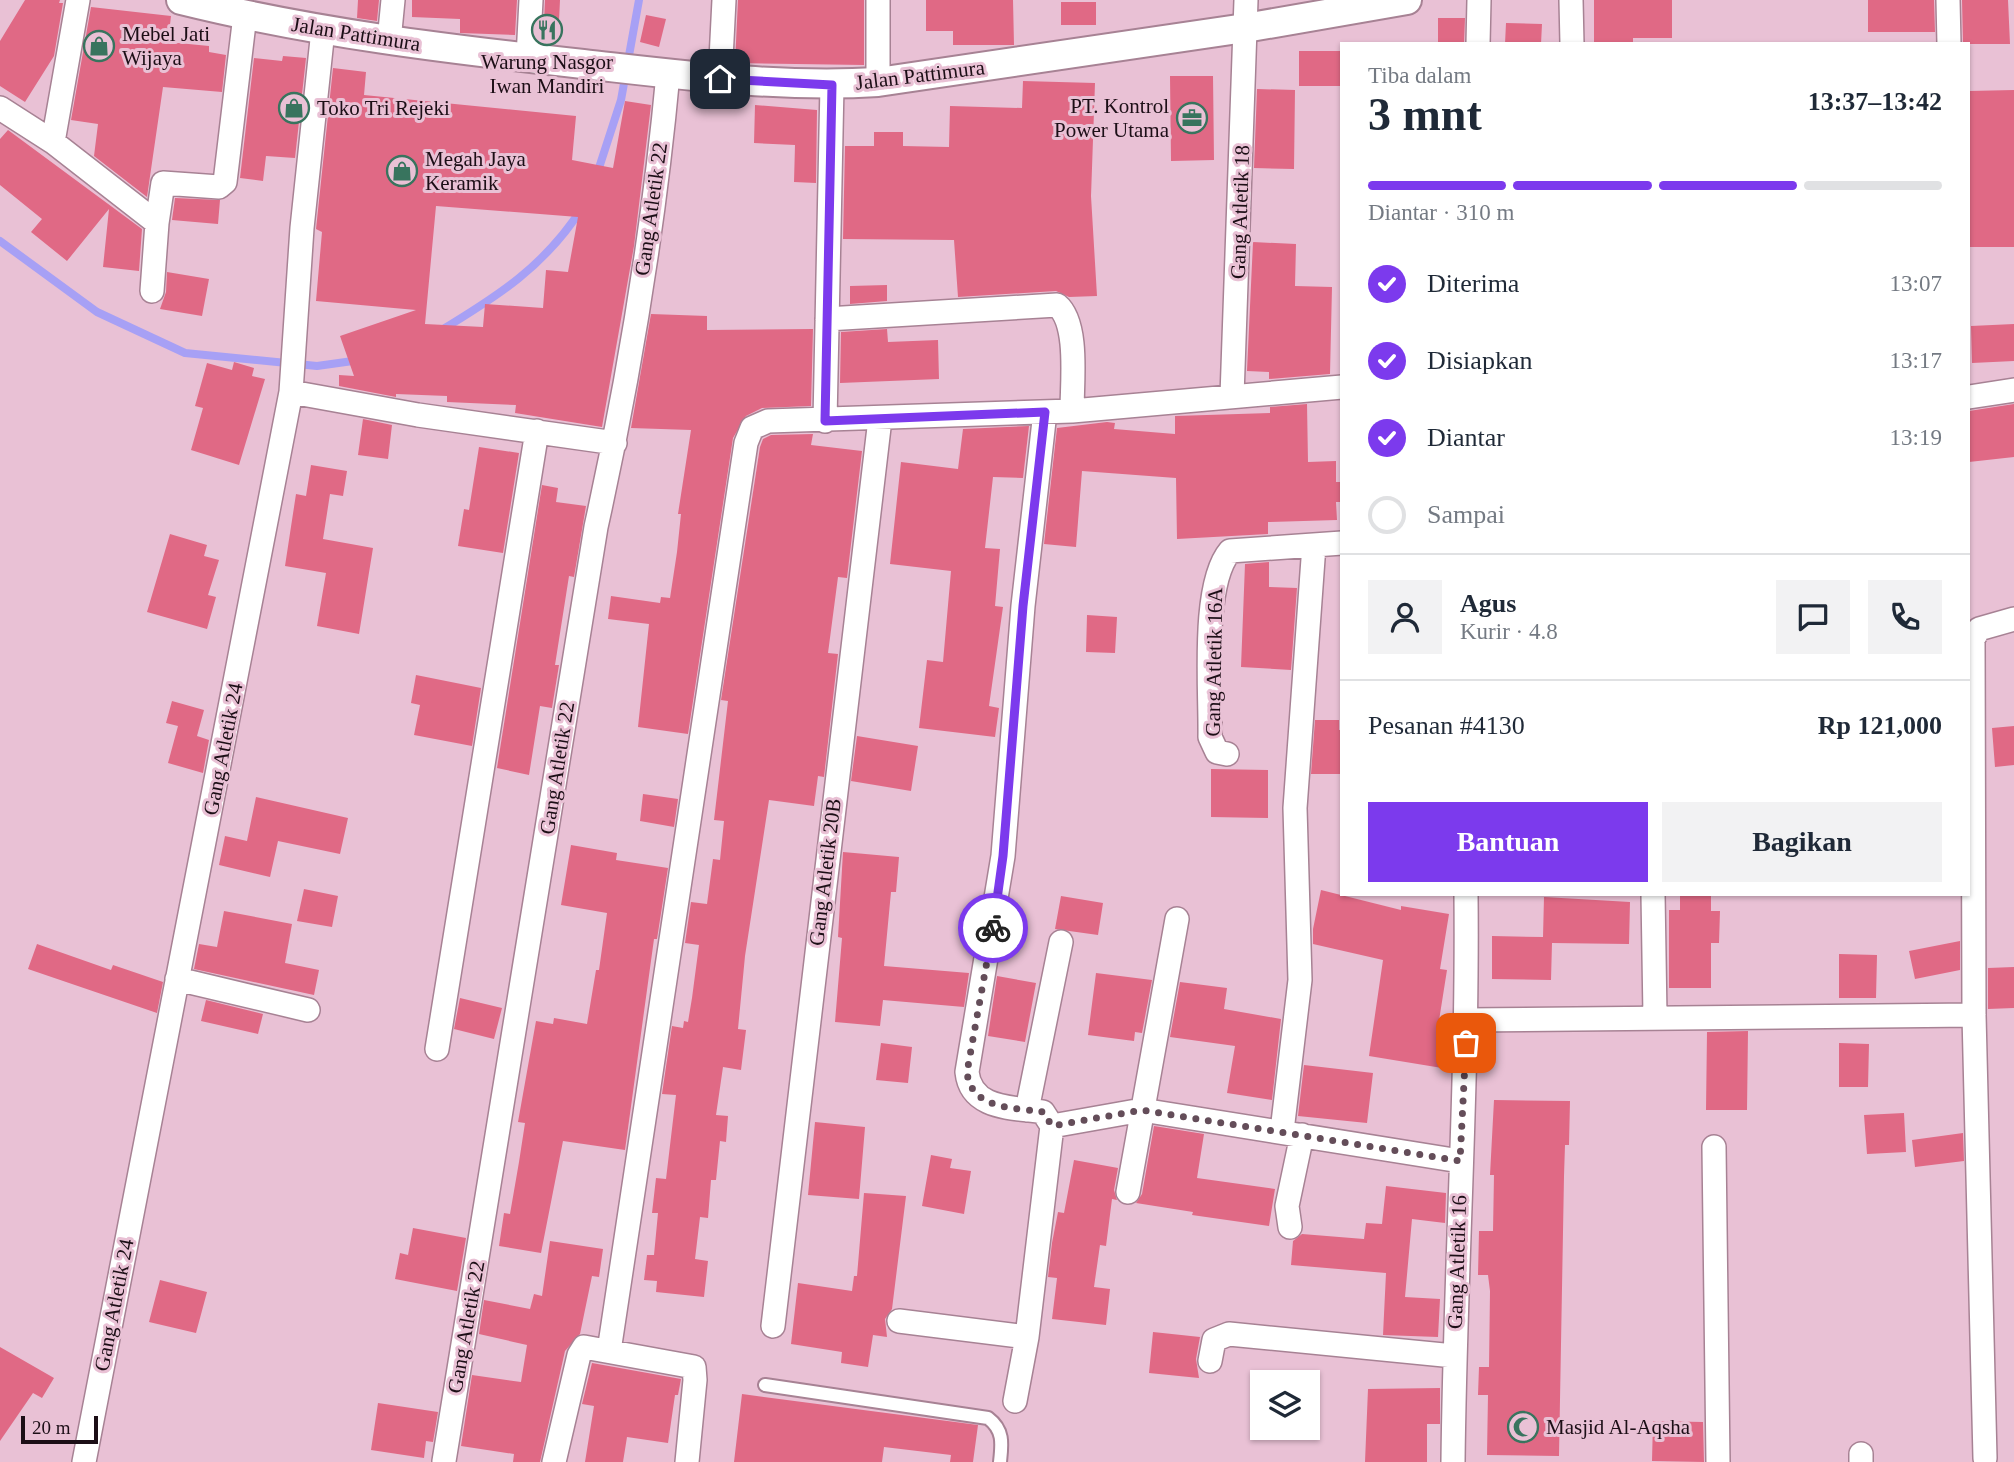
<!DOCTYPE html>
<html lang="id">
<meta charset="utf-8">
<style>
body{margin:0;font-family:Georgia,serif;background:#f2f2f3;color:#1f2937;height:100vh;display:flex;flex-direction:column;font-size:26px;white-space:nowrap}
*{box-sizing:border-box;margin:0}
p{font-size:23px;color:#747a83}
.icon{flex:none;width:38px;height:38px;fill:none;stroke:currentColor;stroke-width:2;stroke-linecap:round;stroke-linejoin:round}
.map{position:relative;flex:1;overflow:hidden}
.sheet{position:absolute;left:1340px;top:42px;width:630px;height:854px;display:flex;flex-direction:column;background:#fff;border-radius:0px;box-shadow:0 2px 5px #0004}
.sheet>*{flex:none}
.fabs{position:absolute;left:1250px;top:1370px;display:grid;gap:14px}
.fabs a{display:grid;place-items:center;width:70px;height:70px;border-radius:0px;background:#fff;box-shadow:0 2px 5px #0004;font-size:35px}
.scale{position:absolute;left:21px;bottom:18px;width:77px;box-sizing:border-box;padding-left:7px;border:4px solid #1c0e16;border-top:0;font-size:19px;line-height:24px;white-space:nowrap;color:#1c0e16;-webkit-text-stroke:5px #e9c1d5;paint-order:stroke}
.pin{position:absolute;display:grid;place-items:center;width:60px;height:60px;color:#fff;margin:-30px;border-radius:14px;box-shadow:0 4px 10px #0006}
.courier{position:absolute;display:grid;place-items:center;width:70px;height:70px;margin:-35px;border:5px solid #7c3aed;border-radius:50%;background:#fff;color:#222;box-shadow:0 2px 9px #0007}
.headline em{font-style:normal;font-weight:600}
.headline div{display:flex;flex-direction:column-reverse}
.headline{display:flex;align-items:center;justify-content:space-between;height:119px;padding:0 28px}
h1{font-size:46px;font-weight:600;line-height:52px}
.bar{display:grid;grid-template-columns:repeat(4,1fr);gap:10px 7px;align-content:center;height:84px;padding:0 28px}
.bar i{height:9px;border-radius:5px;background:#e0e1e3}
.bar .on{background:#7c3aed}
.bar p{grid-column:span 4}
.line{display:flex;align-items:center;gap:18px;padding:0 28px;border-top:2px solid #e0e1e3}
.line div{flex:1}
.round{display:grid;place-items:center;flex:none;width:74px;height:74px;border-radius:0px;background:#f2f2f3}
ol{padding:0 28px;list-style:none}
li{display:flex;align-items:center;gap:21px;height:77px}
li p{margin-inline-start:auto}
li .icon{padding:7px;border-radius:50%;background:#7c3aed;color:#fff;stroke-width:4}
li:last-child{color:#747a83}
li i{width:38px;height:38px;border:4px solid #e0e1e3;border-radius:50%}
.action{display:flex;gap:14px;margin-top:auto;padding:14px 28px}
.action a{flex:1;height:80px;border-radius:0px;background:#7c3aed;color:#fff;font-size:28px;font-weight:600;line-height:80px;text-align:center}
.action a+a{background:#f2f2f3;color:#1f2937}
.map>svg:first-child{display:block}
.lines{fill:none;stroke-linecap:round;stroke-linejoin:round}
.stream{stroke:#a7a0f5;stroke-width:8}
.building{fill:#e06985;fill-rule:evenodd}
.service-casing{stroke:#a78294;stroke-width:16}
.minor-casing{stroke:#a78294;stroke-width:26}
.tertiary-casing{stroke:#a78294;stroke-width:32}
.service{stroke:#fff;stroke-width:12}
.minor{stroke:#fff;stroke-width:23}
.tertiary{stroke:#fff;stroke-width:28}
.done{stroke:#644d59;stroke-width:7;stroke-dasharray:0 12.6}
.route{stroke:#7c3aed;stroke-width:9}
.labels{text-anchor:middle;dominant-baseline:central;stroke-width:6;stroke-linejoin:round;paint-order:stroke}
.poi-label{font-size:21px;fill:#1c0e16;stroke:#e9c1d5;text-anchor:start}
.street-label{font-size:21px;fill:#1c0e16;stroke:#e9c1d5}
</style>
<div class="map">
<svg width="2014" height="1462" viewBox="0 0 2014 1462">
<rect width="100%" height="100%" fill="#e9c1d5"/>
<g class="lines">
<!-- stream -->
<path class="stream" d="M597 174 621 100 639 0
M0 241 97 312 185 353 317 366 360 360
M440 331C498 296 545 266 582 208"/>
</g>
<!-- building -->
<path class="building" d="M25 0H60L59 3H63L54 56 25 102 0 86V41Z
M358 0H379L377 21 357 18Z
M412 0H517L515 35 460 33V19L412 17Z
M545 0H560L558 42H543Z
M738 0H864V65L735 63Z
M926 0H1013L1014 45H953V31H926Z
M1594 0H1672V38H1633V44H1594Z
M1868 0H1934L1935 32H1868Z
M1962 0H2008L2010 44H1963Z
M1061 2H1096V25H1061Z
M91 7 171 16 168 42 209 46V52L226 55 222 92 163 87 147 197 94 156 98 124 71 120Z
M646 15 666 19 659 47 640 42Z
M1438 18H1465L1464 44H1438Z
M1506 23 1542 24 1541 44H1505Z
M1299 51H1342V86H1299Z
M283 56 306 58 295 158 266 156 263 181 240 178 254 58 282 61Z
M333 68 366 72 364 95 576 116 572 160 613 168 625 101 651 105 634 246 602 427 515 413 516 405 447 402V396L396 394V397L339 386V375L354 376 340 336 416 310 316 301 322 232 316 229ZM436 206 578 217 568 272 546 270 543 308 485 304 483 327 425 324Z
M1170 76H1213L1214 160 1171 161Z
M1023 81 1095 83 1091 196 1097 296 1069 297 1056 291 958 297 954 240 843 239 845 146H874V132H903V146L949 147 950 106 1022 108Z
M1257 89 1295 90 1294 169 1254 168Z
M2014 90V247H1969V91Z
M755 105 817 110 816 183 794 182 795 145 754 143Z
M8 130 142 229 139 271 103 267 109 209 67 261 31 232 42 219 0 185V139Z
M175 198 220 200 218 224 172 220Z
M1253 242 1296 244 1295 286 1332 287 1330 374 1269 379V372L1247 371Z
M167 272 209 279 202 316 160 309 166 292Z
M887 285V301L850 304V286Z
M651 314 707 316V330L813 329 811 406 762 408 746 416 733 438 688 734 638 727 649 624 608 619 611 596 660 603 661 597 670 598 677 552 681 514H678L691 430 631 428Z
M2014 324V361L1972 363 1971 326Z
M887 329 888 342 938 340 939 379 840 383 841 332Z
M234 362 254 368 252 376 265 379 239 465 191 450 203 408 195 406 207 363 232 370Z
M1307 404 1308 462 1336 461V482H1342V502H1336L1337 520 1268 522V534L1177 539 1176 478 1082 471 1076 547 1044 544 1057 428 1107 422 1115 423 1114 429 1175 434V416L1270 413V407Z
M2014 404V457L1969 462V411Z
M363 419 392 425 388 459 358 455Z
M1029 426 1023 478 993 477 985 548 1000 549 995 606 1003 607 989 706 999 708 995 737 919 728 927 660 943 662 951 571 890 564 901 462 958 469 963 429Z
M813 434 811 445 862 451 847 578 838 577 828 653 838 654 824 777 818 776 814 806 769 800 745 956 738 1029 746 1030 741 1070 723 1067 716 1115 728 1116 726 1142 720 1141 716 1180H711L708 1218 700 1217 695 1259 708 1261 704 1297 656 1292 657 1281 644 1280 647 1255H654L658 1213H652L656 1178 666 1179 676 1095 662 1094 672 1026 683 1028 684 1021 688 1022 692 998 699 945 685 943 691 902 707 904 713 859 720 860 724 821 714 820 728 701 721 700 760 447 763 439 771 435Z
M479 447 519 453 503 553 458 546 464 509 469 510Z
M311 465 347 471 343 496 330 494 323 539 373 548 359 634 317 626 326 573 285 566 296 494 306 496Z
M542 485 558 488 556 502 586 506 574 577 569 576 555 665H559L552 708 540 706 529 775 497 768Z
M170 534 207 545 204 556 219 560 208 595 216 597 207 629 147 612Z
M1269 562V587L1297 588 1291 670 1241 667 1245 564Z
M1087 615 1117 617 1115 653 1086 652Z
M416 675 481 688 472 746 414 735 420 705 411 703Z
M172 701 204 710 197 736 209 740 203 773 168 763 178 726 166 723Z
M1315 720H1339V730H1342V774H1311Z
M2014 726V765L1995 767 1992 728Z
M857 736 918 746 911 791 851 781Z
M1211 769 1268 770V818L1211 817Z
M643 794 678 799 674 827 640 821Z
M256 797 348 818 340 854 278 841 270 877 219 865 225 836 247 841Z
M571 845 617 853 616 860 668 868 657 939H654L625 1150 563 1141 541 1253 499 1246 504 1213 510 1214 519 1162 525 1123 518 1122 536 1021 553 1024 554 1018 587 1024 596 970H599L607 913 561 905Z
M843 852 899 857 896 892H891L884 966 969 973 964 1007 883 1000 880 1026 835 1022 842 938 838 937Z
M304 889 338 896 332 927 297 921Z
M1321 890 1401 910V906L1449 914 1440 969 1447 970 1438 1027 1448 1028 1442 1068 1369 1056 1383 960 1313 944V929Z
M1680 894H1711V911H1720L1719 943H1711V988H1669V910H1680Z
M1061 896 1103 903 1098 935 1055 929Z
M1544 897 1630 902 1629 944 1552 943 1551 980 1492 979V936L1543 937Z
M224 911 292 924 285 963 319 970 314 995 194 969 199 944 217 947Z
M1960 941V970L1915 979 1909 951Z
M37 944 111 970 113 965 163 982 157 1013 28 969Z
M1839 954 1877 955 1876 998H1839Z
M2014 967V1008L1988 1009V968Z
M1096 973 1152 980 1142 1033 1135 1032 1134 1041 1088 1035Z
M997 976 1036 983 1025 1042 988 1036Z
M1180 982 1227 988 1224 1009 1281 1019 1272 1100 1227 1093 1235 1046 1170 1037Z
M460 998 502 1008 494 1039 454 1029Z
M206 1000 263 1014 258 1034 201 1021Z
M1748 1031 1747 1110H1706L1707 1032Z
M881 1043 912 1047 908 1083 876 1080Z
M1839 1043 1869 1044 1868 1087H1839Z
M1304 1065 1373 1073 1367 1123 1298 1116Z
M1494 1100 1570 1101 1569 1145H1565L1564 1176 1559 1456 1487 1455 1488 1395H1478L1479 1367H1489L1490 1291 1488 1275H1478L1479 1231H1493L1494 1175H1490Z
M1904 1113 1906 1152 1867 1154 1864 1115Z
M815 1122 865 1127 859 1199 808 1195Z
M1154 1126 1204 1134 1197 1178 1275 1189 1269 1226 1192 1215 1193 1212 1136 1203 1142 1194Z
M1963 1133 1964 1161 1915 1167 1912 1140Z
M931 1155 952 1159 950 1168 971 1171 964 1214 922 1206Z
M1074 1160 1118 1168 1114 1190 1117 1200 1112 1199 1106 1246 1100 1245 1094 1287 1110 1289 1106 1325 1052 1319 1057 1278 1048 1277 1052 1243 1058 1212 1064 1213Z
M1386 1186 1446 1193 1445 1223 1412 1219 1405 1297 1440 1299 1438 1337 1383 1335 1386 1273 1291 1265 1293 1241 1302 1234 1364 1239 1366 1223 1382 1224Z
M864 1193 906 1196 892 1309 885 1319 887 1337 873 1335 868 1367 841 1363 842 1352 791 1344 798 1283 852 1291 854 1276H857Z
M413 1228 466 1238 457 1291 395 1279 400 1253 408 1255Z
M550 1241 603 1249 599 1277 592 1276 580 1334 565 1351 540 1462H513L514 1454 461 1446 472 1375 521 1382 527 1345 479 1334 484 1300 530 1309 534 1294 542 1296Z
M160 1280 207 1292 196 1333 149 1322Z
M1153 1332 1200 1337 1196 1359 1199 1378 1149 1373Z
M0 1347 54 1378 42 1398 33 1393 0 1441Z
M592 1363 681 1379 678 1395H675L668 1443 627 1437 623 1462H585L594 1406 582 1404Z
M1440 1388V1424H1427V1462H1365L1368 1389Z
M742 1394 978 1425 973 1462H950L951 1455 884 1447 882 1462H734Z
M378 1403 438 1412 433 1442 426 1441 424 1458 371 1450Z
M1653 1421 1703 1422 1704 1462 1652 1461Z"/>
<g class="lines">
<!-- service casing -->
<g class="service-casing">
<path id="service" d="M765 1385 988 1418C1004 1430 1002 1444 1000 1462"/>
</g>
<!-- minor casing -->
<g class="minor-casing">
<path id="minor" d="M878 0V82
M1571 0 1572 44
M1948 0 1949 44
M389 41 393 0
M1478 44 1479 0
M528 58 531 0
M720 79 724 0
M0 108 53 142 157 223 152 291
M53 142 78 0
M157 223 163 183 219 187 225 182 245 15
M827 319 1057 305C1079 323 1072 382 1072 411
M291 392 418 415 615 443
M1232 396 1246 0
M1969 397 2014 390
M825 421 832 85
M1227 754 1217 752 1210 737C1211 691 1201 585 1230 551L1342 543
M1653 894 1655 1016
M177 979 308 1010
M1467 1020 1974 1015
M437 1049 537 431
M1027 1110 1061 942
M1052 1126 1142 1110 1460 1161
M1282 1131 1300 980 1295 808 1314 545
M1714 1147 1718 1462
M1128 1192 1177 919
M1290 1227 1287 1206 1302 1135
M899 1321 1027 1337
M773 1326 880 419
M609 1351 746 443 752 428 768 421 1072 411 1342 387
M1210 1361 1214 1340 1229 1334 1454 1356
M1015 1401 1027 1337 1052 1126 1043 1112C1013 1107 971 1110 967 1072L1003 856 1023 606 1045 412
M1861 1454V1462
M1985 1458 1974 1015 1973 639 1979 629 2014 619
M444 1461 596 527C629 378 654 226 668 74
M84 1462 291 392 302 228 323 30
M554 1462 579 1355 584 1347 694 1367 695 1380 687 1462
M1453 1462C1455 1273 1468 1084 1466 894"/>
</g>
<!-- tertiary casing -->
<g class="tertiary-casing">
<path id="tertiary" d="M181 0C314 33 448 49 583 64 682 75 779 88 878 82L1245 28 1407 0"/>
</g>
<!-- service -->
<use href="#service" class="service"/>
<!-- minor -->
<use href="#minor" class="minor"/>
<!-- tertiary -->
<use href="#tertiary" class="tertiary"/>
</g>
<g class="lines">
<!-- done -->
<path class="done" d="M993 928 967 1072C971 1110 1013 1107 1043 1112L1052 1126 1142 1110 1460 1161 1466 1043"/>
<!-- route -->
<path class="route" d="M720 79 832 85 825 421 1045 412 1023 606 1003 856 993 928"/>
</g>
<!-- icons -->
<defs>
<g id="restaurant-ring" transform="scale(1.575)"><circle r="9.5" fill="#e9c1d5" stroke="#38745e" stroke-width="1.5"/><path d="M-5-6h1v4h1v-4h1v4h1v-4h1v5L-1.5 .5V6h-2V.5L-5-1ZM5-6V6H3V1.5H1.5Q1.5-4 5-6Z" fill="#38745e"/></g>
<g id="shop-ring" transform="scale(1.575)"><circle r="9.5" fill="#e9c1d5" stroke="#38745e" stroke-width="1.5"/><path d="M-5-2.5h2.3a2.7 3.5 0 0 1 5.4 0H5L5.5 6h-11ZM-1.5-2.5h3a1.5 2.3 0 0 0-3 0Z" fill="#38745e"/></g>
<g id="office-ring" transform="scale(1.575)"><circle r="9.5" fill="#e9c1d5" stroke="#38745e" stroke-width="1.5"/><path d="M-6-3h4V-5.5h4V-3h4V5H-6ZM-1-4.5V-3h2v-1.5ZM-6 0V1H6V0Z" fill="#38745e"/></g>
<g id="mosque-ring" transform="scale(1.575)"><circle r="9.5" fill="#e9c1d5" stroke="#38745e" stroke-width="1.5"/><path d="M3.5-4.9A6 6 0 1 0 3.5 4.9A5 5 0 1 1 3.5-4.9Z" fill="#38745e"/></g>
</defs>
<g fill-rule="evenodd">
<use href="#restaurant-ring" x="547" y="30"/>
<use href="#shop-ring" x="99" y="46"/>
<use href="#shop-ring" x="294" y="108"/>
<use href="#office-ring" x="1192" y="118"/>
<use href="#shop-ring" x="402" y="171"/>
<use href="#mosque-ring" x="1523" y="1427"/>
</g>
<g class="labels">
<!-- poi labels -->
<g class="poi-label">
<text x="122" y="34">Mebel Jati<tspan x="122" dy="24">Wijaya</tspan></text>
<text x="547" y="62" text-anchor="middle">Warung Nasgor<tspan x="547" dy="24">Iwan Mandiri</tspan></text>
<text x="1169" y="106" text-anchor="end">PT. Kontrol<tspan x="1169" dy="24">Power Utama</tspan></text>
<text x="317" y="108">Toko Tri Rejeki</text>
<text x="425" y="159">Megah Jaya<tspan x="425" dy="24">Keramik</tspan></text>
<text x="1546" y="1427">Masjid Al-Aqsha</text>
</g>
<!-- street labels -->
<g class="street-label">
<text transform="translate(356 34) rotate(9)">Jalan Pattimura</text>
<text transform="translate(920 75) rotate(-7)">Jalan Pattimura</text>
<text transform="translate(651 209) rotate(-82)">Gang Atletik 22</text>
<text transform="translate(1240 212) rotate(-88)">Gang Atletik 18</text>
<text transform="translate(1214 662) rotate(-89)">Gang Atletik 16A</text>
<text transform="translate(223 749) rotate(-79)">Gang Atletik 24</text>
<text transform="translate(557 768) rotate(-81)">Gang Atletik 22</text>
<text transform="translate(825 872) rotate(-83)">Gang Atletik 20B</text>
<text transform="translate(1457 1262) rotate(-88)">Gang Atletik 16</text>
<text transform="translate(114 1305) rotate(-79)">Gang Atletik 24</text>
<text transform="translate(466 1327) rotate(-80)">Gang Atletik 22</text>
</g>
</g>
</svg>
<div class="fabs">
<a><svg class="icon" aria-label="layers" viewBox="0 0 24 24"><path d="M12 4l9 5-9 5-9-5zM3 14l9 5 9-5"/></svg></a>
</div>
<div class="scale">20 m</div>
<div class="pin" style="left:1466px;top:1043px;background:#ea580c"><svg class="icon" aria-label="bag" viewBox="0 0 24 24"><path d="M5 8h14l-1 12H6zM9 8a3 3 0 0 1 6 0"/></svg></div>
<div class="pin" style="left:720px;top:79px;background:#1f2937"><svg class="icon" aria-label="home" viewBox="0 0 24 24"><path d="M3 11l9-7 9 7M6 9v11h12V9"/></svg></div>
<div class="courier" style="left:993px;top:928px"><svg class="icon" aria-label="bike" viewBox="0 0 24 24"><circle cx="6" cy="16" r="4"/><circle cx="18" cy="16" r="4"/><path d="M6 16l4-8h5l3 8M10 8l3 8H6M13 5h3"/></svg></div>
<section class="sheet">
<div class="headline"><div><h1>3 mnt</h1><p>Tiba dalam</p></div><em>13:37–13:42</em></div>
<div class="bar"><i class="on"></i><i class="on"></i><i class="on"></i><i></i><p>Diantar · 310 m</p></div>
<ol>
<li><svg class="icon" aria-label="check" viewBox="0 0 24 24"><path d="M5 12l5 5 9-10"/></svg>Diterima<p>13:07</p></li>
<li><svg class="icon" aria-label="check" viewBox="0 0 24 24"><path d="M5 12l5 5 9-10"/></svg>Disiapkan<p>13:17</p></li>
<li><svg class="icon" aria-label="check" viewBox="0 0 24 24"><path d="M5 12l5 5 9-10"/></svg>Diantar<p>13:19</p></li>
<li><i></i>Sampai</li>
</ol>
<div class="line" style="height:126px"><a class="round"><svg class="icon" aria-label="person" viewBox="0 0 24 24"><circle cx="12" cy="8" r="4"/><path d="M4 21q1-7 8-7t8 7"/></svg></a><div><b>Agus</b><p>Kurir · 4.8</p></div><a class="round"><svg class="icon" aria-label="chat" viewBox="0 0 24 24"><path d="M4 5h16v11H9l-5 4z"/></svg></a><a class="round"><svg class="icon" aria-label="phone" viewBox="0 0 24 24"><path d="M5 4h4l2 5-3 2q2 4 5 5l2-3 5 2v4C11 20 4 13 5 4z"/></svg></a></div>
<div class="line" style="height:91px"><div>Pesanan #4130</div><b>Rp 121,000</b></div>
<div class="action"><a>Bantuan</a><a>Bagikan</a></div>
</section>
</div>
